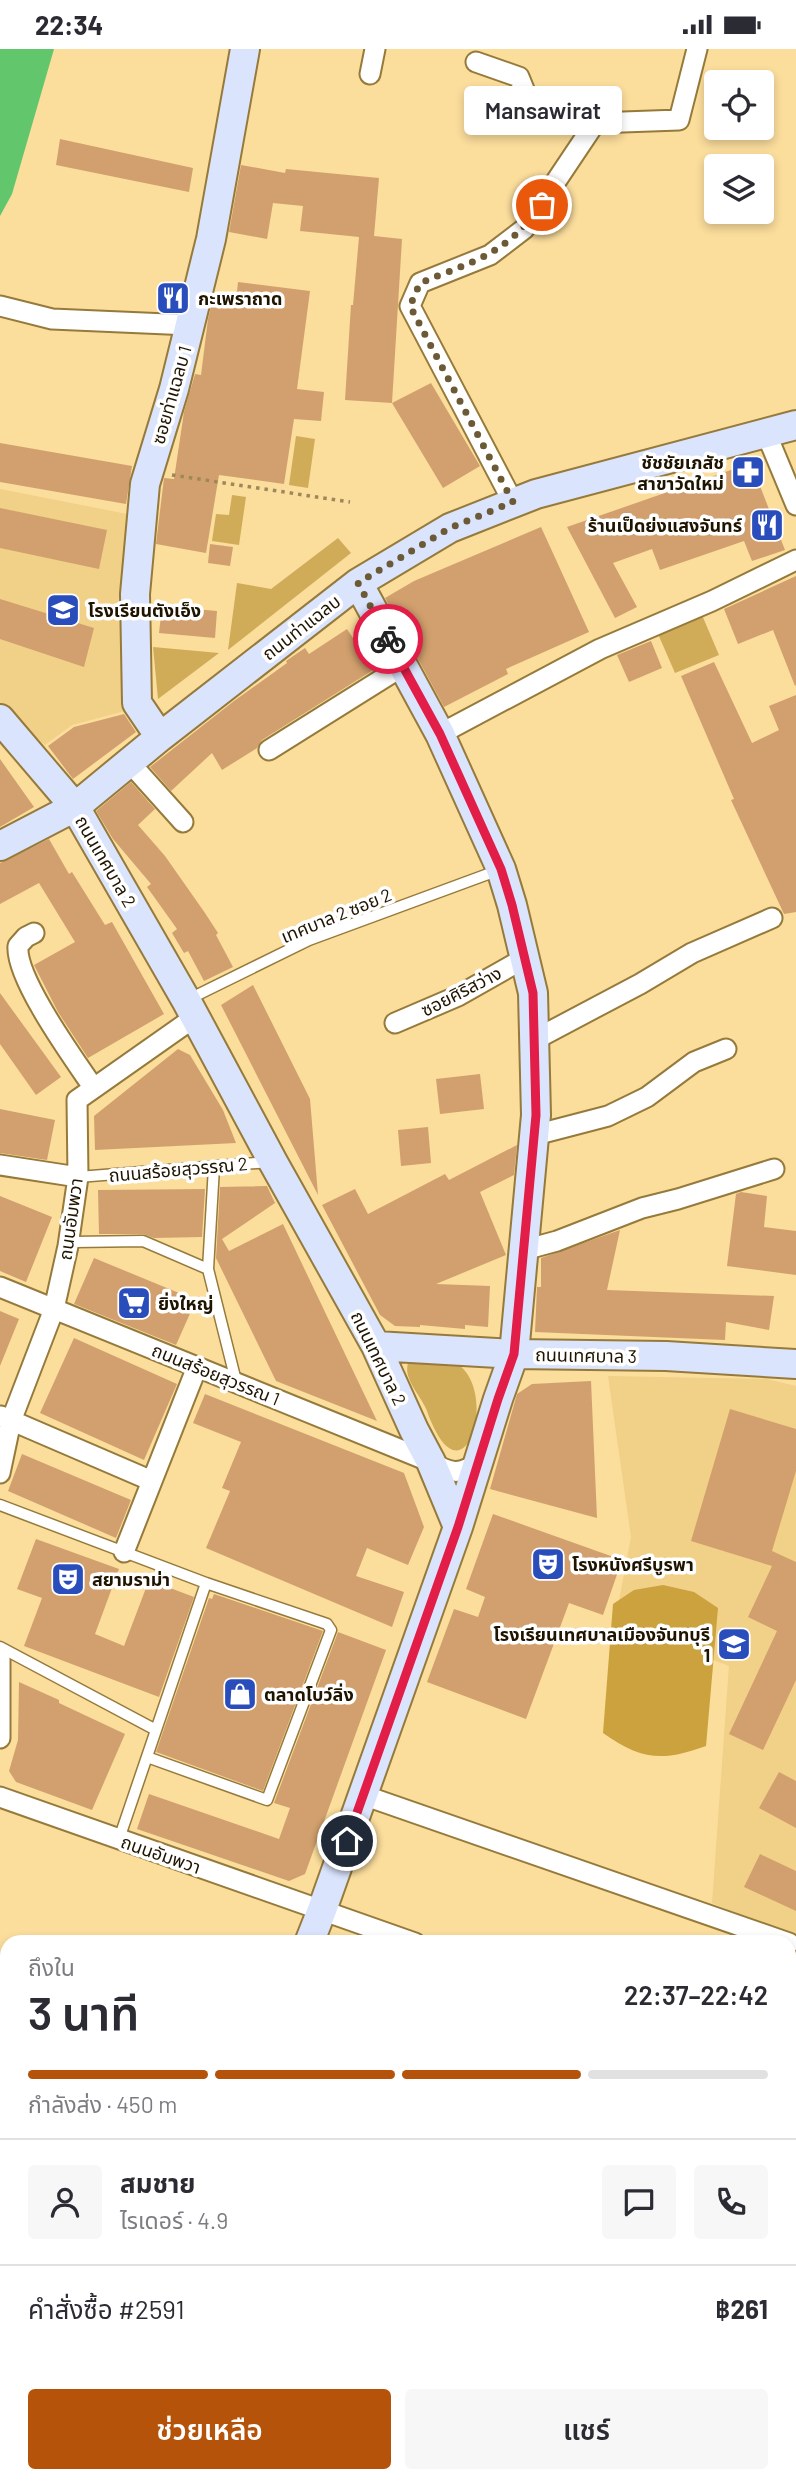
<!DOCTYPE html>
<html lang="th">
<meta charset="utf-8">
<style>
body{margin:0;font-family:Barlow,"Noto Sans Thai",sans-serif;background:#f7f7f7;color:#2b2b33;height:100vh;display:flex;flex-direction:column;font-size:26px;white-space:nowrap}
*{box-sizing:border-box;margin:0}
p{font-size:23px;color:#7c7c81}
.icon{flex:none;width:38px;height:38px;fill:none;stroke:currentColor;stroke-width:2;stroke-linecap:round;stroke-linejoin:round}
.map{position:relative;flex:1;overflow:hidden}
.drawer{position:absolute;left:0px;top:1886px;width:796px;height:548px;display:flex;flex-direction:column;background:#fff;border-radius:21px 21px 0 0;box-shadow:0 4px 10px #0003}
.drawer>*{flex:none}
.fabs{position:absolute;left:704px;top:21px;display:grid;gap:14px}
.fabs a{display:grid;place-items:center;width:70px;height:70px;border-radius:7px;background:#fff;box-shadow:0 4px 10px #0003;font-size:35px}
.pin{position:absolute;display:grid;place-items:center;width:60px;height:60px;color:#fff;margin:-30px;border:4px solid #fff;border-radius:50%;box-shadow:0 2px 7px #0007}
.courier{position:absolute;display:grid;place-items:center;width:70px;height:70px;margin:-35px;border:5px solid #e11d48;border-radius:50%;background:#fff;color:#222;box-shadow:0 2px 9px #0007}
.bubble{position:absolute;height:49px;border-radius:7px;background:#fff;box-shadow:0 4px 10px #0003;font-size:23px;font-weight:600;line-height:49px;text-align:center}
.head em{font-style:normal;font-weight:600}
.head div{display:flex;flex-direction:column-reverse}
.head{display:flex;align-items:center;justify-content:space-between;height:119px;padding:0 28px}
h1{font-size:46px;font-weight:600;line-height:52px}
.bar{display:grid;grid-template-columns:repeat(4,1fr);gap:10px 7px;align-content:center;height:84px;padding:0 28px}
.bar i{height:9px;border-radius:5px;background:#e1e1e2}
.bar .selected{background:#b45309}
.bar p{grid-column:span 4}
.line{display:flex;align-items:center;gap:18px;padding:0 28px;border-top:2px solid #e1e1e2}
.line div{flex:1}
.round{display:grid;place-items:center;flex:none;width:74px;height:74px;border-radius:7px;background:#f7f7f7}
.action{display:flex;gap:14px;margin-top:auto;padding:14px 28px}
.action a{flex:1;height:80px;border-radius:7px;background:#b45309;color:#fff;font-size:28px;font-weight:600;line-height:80px;text-align:center}
.action a+a{background:#f7f7f7;color:#2b2b33}
.status{display:flex;justify-content:space-between;align-items:center;height:49px;padding:0 35px;background:#fff;direction:ltr}
.status svg{height:19px;fill:currentColor}
.map>svg:first-child{display:block}
.built{fill:#f1d087}
.green{fill:#d0ac59}
.forest{fill:#cca23e}
.water{fill:#62c66d}
.lines{fill:none;stroke-linecap:round;stroke-linejoin:round}
.canal{stroke:#62c66d;stroke-width:19}
.building{fill:#d2a06e}
.lane-casing{stroke:#967a3b;stroke-width:13}
.street-casing{stroke:#967a3b;stroke-width:23}
.secondary-casing{stroke:#967a3b;stroke-width:32}
.path{stroke:#9e885a;stroke-width:3.5;stroke-dasharray:3.5 5;stroke-linecap:butt}
.lane{stroke:#fff;stroke-width:10}
.street{stroke:#fff;stroke-width:19}
.secondary{stroke:#dae4fd;stroke-width:28}
.done{stroke:#6c5a37;stroke-width:7;stroke-dasharray:0 12.6}
.route{stroke:#e11d48;stroke-width:9}
.labels{text-anchor:middle;dominant-baseline:central;stroke-width:7;stroke-linejoin:round;paint-order:stroke}
.poi-label{font-size:18px;font-weight:bold;fill:#1f1400;stroke:#fff;text-anchor:start}
.street-label{font-size:18px;fill:#1f1400;stroke:#fff}
</style>
<div class="status"><b>22:34</b><svg viewBox="0 0 49 12"><path d="M0 12V9h3v3zM5 12V6h3v6zM10 12V3h3v9zM15 12V0h3v12zM26 1h20v11H26zM47 4h2v5h-2z"/></svg></div>
<div class="map">
<svg width="796" height="2433" viewBox="0 0 796 2433">
<rect width="100%" height="100%" fill="#fbdd9c"/>
<!-- built -->
<path class="built" d="M0 440 127 465 125 662 72 676 45 696 0 658Z
M608 1327 767 1330 796 1337V1888L712 1854 729 1617 615 1573 631 1488Z
M0 2288 7 2291V2366L0 2374Z
M20 2427H122L129 2433H15Z"/>
<!-- green -->
<path class="green" d="M296 387 315 390 308 439 289 436Z
M232 446 246 448 239 496 212 492 216 465 229 466Z
M338 489 351 504 228 601 237 534 271 540Z
M702 566 719 606 675 624 658 585Z
M153 598 219 604 158 650Z
M419 1308C429 1309 443 1308 451 1311 504 1334 464 1466 427 1362 421 1346 403 1331 408 1314Z"/>
<!-- forest -->
<path class="forest" d="M663 1536 694 1543 718 1559 706 1697C662 1713 641 1711 603 1684L613 1555 634 1541Z"/>
<!-- water -->
<path class="water" d="M0 0H54L12 145 0 167Z"/>
<g class="lines">
<!-- canal -->
<path class="canal" d="M789 2143 796 2131
M658 2433 662 2427"/>
</g>
<!-- building -->
<path class="building" d="M60 90 193 119 189 143 56 116Z
M241 116 285 124 286 120 379 129 374 187 402 190 392 354 345 351 351 256H353L359 188 300 182 303 157 273 154 267 190 229 183Z
M238 233 310 242 297 340 324 343 321 372 294 370 284 435 219 426 206 504 156 495 164 429 174 430 184 363 195 325 201 326 208 270 213 250 236 253Z
M431 334 480 417 443 439 392 354Z
M0 394 132 417 126 455 0 433Z
M751 414 785 501 752 512 744 492 660 521 652 500 613 514 637 558 615 569 567 478Z
M0 459 107 481 99 520 0 499Z
M541 478 589 583 506 620 508 625 444 658 385 549 414 532Z
M210 495 233 498 230 517 208 514Z
M796 527V636L795 637 773 581 738 595 724 560Z
M0 550 94 579 84 618 0 590Z
M162 557 217 562 215 589 159 584Z
M347 580 369 613 373 611 378 618 262 691 257 699 222 721 212 704 171 742 150 718 234 652 287 614 286 612 305 599 309 605Z
M651 592 662 619 629 633 617 606Z
M714 613 752 694 779 681 769 657 796 646V863L784 865 731 751 734 750 681 627Z
M124 665 136 683 73 730 48 697 74 678Z
M0 710 34 758 0 778Z
M131 733 155 760 138 776 165 807 205 864 218 884 216 886 233 918 204 932 188 902 184 904 172 884 177 880 147 838 151 835 113 790 96 762Z
M49 790 69 825 72 823 105 876 112 873 164 965 88 1009 58 963 34 916 75 893 39 834 0 855V814Z
M253 936 310 1050 318 1146 221 956Z
M0 944 61 1028 36 1046 0 995Z
M178 1000 190 1006 223 1061 236 1094 95 1101 94 1067Z
M480 1025 484 1060 440 1065 436 1030Z
M0 1060 55 1071 47 1111 0 1104Z
M428 1078 431 1114 401 1117 398 1081Z
M517 1096 514 1126 480 1143 506 1206 436 1235 490 1237 488 1278 465 1276V1280L420 1276V1278L395 1277 380 1266 322 1156 355 1140 368 1165 445 1125 449 1131Z
M267 1137 275 1154 222 1190 229 1202 283 1175 377 1372 276 1332 216 1209 220 1138Z
M205 1140 202 1188 154 1189 143 1185H99L98 1141Z
M741 1143 767 1147 764 1178 796 1182V1226L727 1217 736 1145Z
M0 1147 52 1168 26 1233 0 1222Z
M620 1181 607 1241 774 1247 769 1281 726 1273 725 1291 535 1283 537 1238H541V1209Z
M94 1209 196 1251 176 1296 74 1255Z
M0 1262 19 1270 0 1317Z
M74 1289 177 1335 144 1411 40 1364Z
M591 1332 597 1469 490 1440 517 1345 532 1335Z
M205 1345 404 1424 424 1478 408 1516 367 1499 356 1527 404 1543 392 1578 206 1499 230 1442 222 1439 241 1393 193 1374Z
M730 1360 796 1380V1422L772 1502 796 1513V1631L763 1701 729 1685 777 1582 748 1568 772 1517 691 1492Z
M22 1405 131 1451 116 1489 8 1442Z
M493 1465 622 1511 603 1566 569 1554 526 1670 427 1633 454 1560 478 1568 485 1548 466 1540Z
M36 1490 119 1520 95 1585 124 1597 149 1531 194 1548 159 1648 24 1597 42 1549 17 1540Z
M214 1545 323 1582 263 1742 156 1703 209 1549 212 1550Z
M338 1583 386 1601 305 1825 289 1832 137 1780 149 1745 279 1790 290 1759 274 1754Z
M19 1633 59 1651V1654L125 1685 92 1761 16 1733 9 1722 18 1691Z
M779 1723 796 1732V1779L759 1759Z
M760 1805 796 1822V1862L744 1838Z"/>
<g class="lines">
<!-- lane casing -->
<g class="lane-casing">
<path id="lane" d="M187 951 309 891 499 821
M78 1128 269 1113
M69 1196 74 1193 143 1192 208 1220 236 1332
M208 1220 214 1118
M0 1456 206 1534 119 1790
M0 1598 156 1681
M147 1708 267 1751 331 1581 327 1575 206 1534
M239 2433 242 2427"/>
</g>
<!-- street casing -->
<g class="street-casing">
<path id="street" d="M476 13 519 28 530 55 557 65 595 74
M370 25 375 0
M0 257 52 270 190 276
M766 384 796 456
M513 453 410 257 420 234 490 206 524 180 595 74 679 71 697 0
M440 685 600 600 712 552 796 511
M269 701 403 617
M130 714 183 773
M34 884 26 888 18 897C15 929 74 1010 93 1038
M395 974 458 947 525 909
M534 991 640 935 692 904 772 869
M535 1086 608 1067 647 1048 694 1013 726 1000
M0 1116 78 1128
M524 1201 557 1192 642 1159 678 1150 774 1120
M0 1238 431 1413C451 1425 460 1426 479 1413
M1 1367 152 1432
M0 1424 11 1372 54 1260 68 1197 78 1128 77 1051 195 968
M124 1503 197 1318
M0 1609V1689
M363 1746 789 1894
M0 1748 415 1894
M0 1939 7 1944
M789 2025 796 2027
M0 2051H7"/>
</g>
<!-- secondary casing -->
<g class="secondary-casing">
<path id="secondary" d="M0 670 75 758 186 951 273 1113 376 1297 414 1381 431 1413 458 1478
M160 688 137 654 135 545 145 435 174 340 211 190 245 0
M0 797 75 758 160 688 358 534 450 479 536 445 796 376
M376 1297 514 1305 666 1307 796 1315
M309 1894 322 1861 458 1478 498 1350 514 1305 536 1066 533 944 512 856 501 820 440 685 358 534
M0 2248 7 2251
M0 2416 7 2407
M427 2427 441 2433"/>
</g>
<!-- path -->
<path class="path" d="M172 426 350 453"/>
<!-- lane -->
<use href="#lane" class="lane"/>
<!-- street -->
<use href="#street" class="street"/>
<!-- secondary -->
<use href="#secondary" class="secondary"/>
</g>
<g class="lines">
<!-- done -->
<path class="done" d="M388 590 358 534 450 479 513 453 410 257 420 234C474 212 505 206 542 156"/>
<!-- route -->
<path class="route" d="M347 1792 458 1478 498 1350 514 1305 536 1066 533 944 512 856 501 820 440 685 388 590"/>
</g>
<!-- icons -->
<defs>
<g id="restaurant-square" transform="scale(1.75)"><rect x="-9" y="-9" width="18" height="18" rx="4" fill="#2a4dbc" stroke="#fff"/><path d="M-5-6h1v4h1v-4h1v4h1v-4h1v5L-1.5 .5V6h-2V.5L-5-1ZM5-6V6H3V1.5H1.5Q1.5-4 5-6Z" fill="#fff"/></g>
<g id="pharmacy-square" transform="scale(1.75)"><rect x="-9" y="-9" width="18" height="18" rx="4" fill="#2a4dbc" stroke="#fff"/><path d="M-2-6h4v4h4v4h-4v4h-4v-4h-4v-4h4Z" fill="#fff"/></g>
<g id="school-square" transform="scale(1.75)"><rect x="-9" y="-9" width="18" height="18" rx="4" fill="#2a4dbc" stroke="#fff"/><path d="M0-5L7-2L0 1L-7-2ZM-4 1L0 2.5L4 1V4Q0 6-4 4Z" fill="#fff"/></g>
<g id="supermarket-square" transform="scale(1.75)"><rect x="-9" y="-9" width="18" height="18" rx="4" fill="#2a4dbc" stroke="#fff"/><path d="M-6-5.5h2.5l.6 2H6L4.5 2H-2.5L-4.4-4H-6ZM-1.5 3.2a1.3 1.3 0 1 0 .1 0ZM3 3.2a1.3 1.3 0 1 0 .1 0Z" fill="#fff"/></g>
<g id="theatre-square" transform="scale(1.75)"><rect x="-9" y="-9" width="18" height="18" rx="4" fill="#2a4dbc" stroke="#fff"/><path d="M-5-5.5Q0-4 5-5.5V0Q5 5 0 6Q-5 5-5 0ZM-3.3-2.5H-1v1.5H-3.3ZM1-2.5H3.3v1.5H1ZM-2.8 1Q0 5.5 2.8 1Z" fill="#fff"/></g>
<g id="shop-square" transform="scale(1.75)"><rect x="-9" y="-9" width="18" height="18" rx="4" fill="#2a4dbc" stroke="#fff"/><path d="M-5-2.5h2.3a2.7 3.5 0 0 1 5.4 0H5L5.5 6h-11ZM-1.5-2.5h3a1.5 2.3 0 0 0-3 0Z" fill="#fff"/></g>
</defs>
<g fill-rule="evenodd">
<use href="#restaurant-square" x="173" y="249"/>
<use href="#pharmacy-square" x="748" y="423"/>
<use href="#restaurant-square" x="767" y="476"/>
<use href="#school-square" x="63" y="561"/>
<use href="#supermarket-square" x="134" y="1254"/>
<use href="#theatre-square" x="548" y="1515"/>
<use href="#theatre-square" x="68" y="1530"/>
<use href="#school-square" x="734" y="1595"/>
<use href="#shop-square" x="240" y="1645"/>
</g>
<g class="labels">
<!-- poi labels -->
<g class="poi-label">
<text x="198" y="249">กะเพราถาด</text>
<text x="724" y="413" text-anchor="end">ชัชชัยเภสัช<tspan x="724" dy="21">สาขาวัดใหม่</tspan></text>
<text x="742" y="476" text-anchor="end">ร้านเป็ดย่งแสงจันทร์</text>
<text x="88" y="561">โรงเรียนตังเอ็ง</text>
<text x="158" y="1254">ยิ่งใหญ่</text>
<text x="572" y="1515">โรงหนังศรีบูรพา</text>
<text x="92" y="1530">สยามราม่า</text>
<text x="710" y="1585" text-anchor="end">โรงเรียนเทศบาลเมืองจันทบุรี<tspan x="710" dy="21">1</tspan></text>
<text x="264" y="1645">ตลาดโบว์ลิ่ง</text>
</g>
<!-- street labels -->
<g class="street-label">
<text transform="translate(171 346) rotate(-74)">ซอยท่าแฉลบ 1</text>
<text transform="translate(301 578) rotate(-38)">ถนนท่าแฉลบ</text>
<text transform="translate(106 812) rotate(60)">ถนนเทศบาล 2</text>
<text transform="translate(336 866) rotate(-22)">เทศบาล 2 ซอย 2</text>
<text transform="translate(461 942) rotate(-27)">ซอยศิริสว่าง</text>
<text transform="translate(178 1120) rotate(-5)">ถนนสร้อยสุวรรณ 2</text>
<text transform="translate(70 1170) rotate(-82)">ถนนอัมพวา</text>
<text transform="translate(586 1306) rotate(1)">ถนนเทศบาล 3</text>
<text transform="translate(379 1309) rotate(64)">ถนนเทศบาล 2</text>
<text transform="translate(216 1325) rotate(22)">ถนนสร้อยสุวรรณ 1</text>
<text transform="translate(161 1805) rotate(19)">ถนนอัมพวา</text>
</g>
</g>
</svg>
<div class="fabs">
<a><svg class="icon" aria-label="locate" viewBox="0 0 24 24"><circle cx="12" cy="12" r="6"/><path d="M12 2v4M12 18v4M2 12h4M18 12h4"/></svg></a>
<a><svg class="icon" aria-label="layers" viewBox="0 0 24 24"><path d="M12 4l9 5-9 5-9-5zM3 14l9 5 9-5"/></svg></a>
</div>
<div class="pin" style="left:542px;top:156px;background:#ea580c"><svg class="icon" aria-label="bag" viewBox="0 0 24 24"><path d="M5 8h14l-1 12H6zM9 8a3 3 0 0 1 6 0"/></svg></div>
<div class="pin" style="left:347px;top:1792px;background:#1f2937"><svg class="icon" aria-label="home" viewBox="0 0 24 24"><path d="M3 11l9-7 9 7M6 9v11h12V9"/></svg></div>
<div class="courier" style="left:388px;top:590px"><svg class="icon" aria-label="bike" viewBox="0 0 24 24"><circle cx="6" cy="16" r="4"/><circle cx="18" cy="16" r="4"/><path d="M6 16l4-8h5l3 8M10 8l3 8H6M13 5h3"/></svg></div>
<div class="bubble" style="left:464px;top:37px;width:158px">Mansawirat</div>
<section class="drawer">
<div class="head"><div><h1>3 นาที</h1><p>ถึงใน</p></div><em>22:37–22:42</em></div>
<div class="bar"><i class="selected"></i><i class="selected"></i><i class="selected"></i><i></i><p>กำลังส่ง · 450 m</p></div>
<div class="line" style="height:126px"><a class="round"><svg class="icon" aria-label="person" viewBox="0 0 24 24"><circle cx="12" cy="8" r="4"/><path d="M4 21q1-7 8-7t8 7"/></svg></a><div><b>สมชาย</b><p>ไรเดอร์ · 4.9</p></div><a class="round"><svg class="icon" aria-label="chat" viewBox="0 0 24 24"><path d="M4 5h16v11H9l-5 4z"/></svg></a><a class="round"><svg class="icon" aria-label="phone" viewBox="0 0 24 24"><path d="M5 4h4l2 5-3 2q2 4 5 5l2-3 5 2v4C11 20 4 13 5 4z"/></svg></a></div>
<div class="line" style="height:91px"><div>คำสั่งซื้อ #2591</div><b>฿261</b></div>
<div class="action"><a>ช่วยเหลือ</a><a>แชร์</a></div>
</section>
</div>
